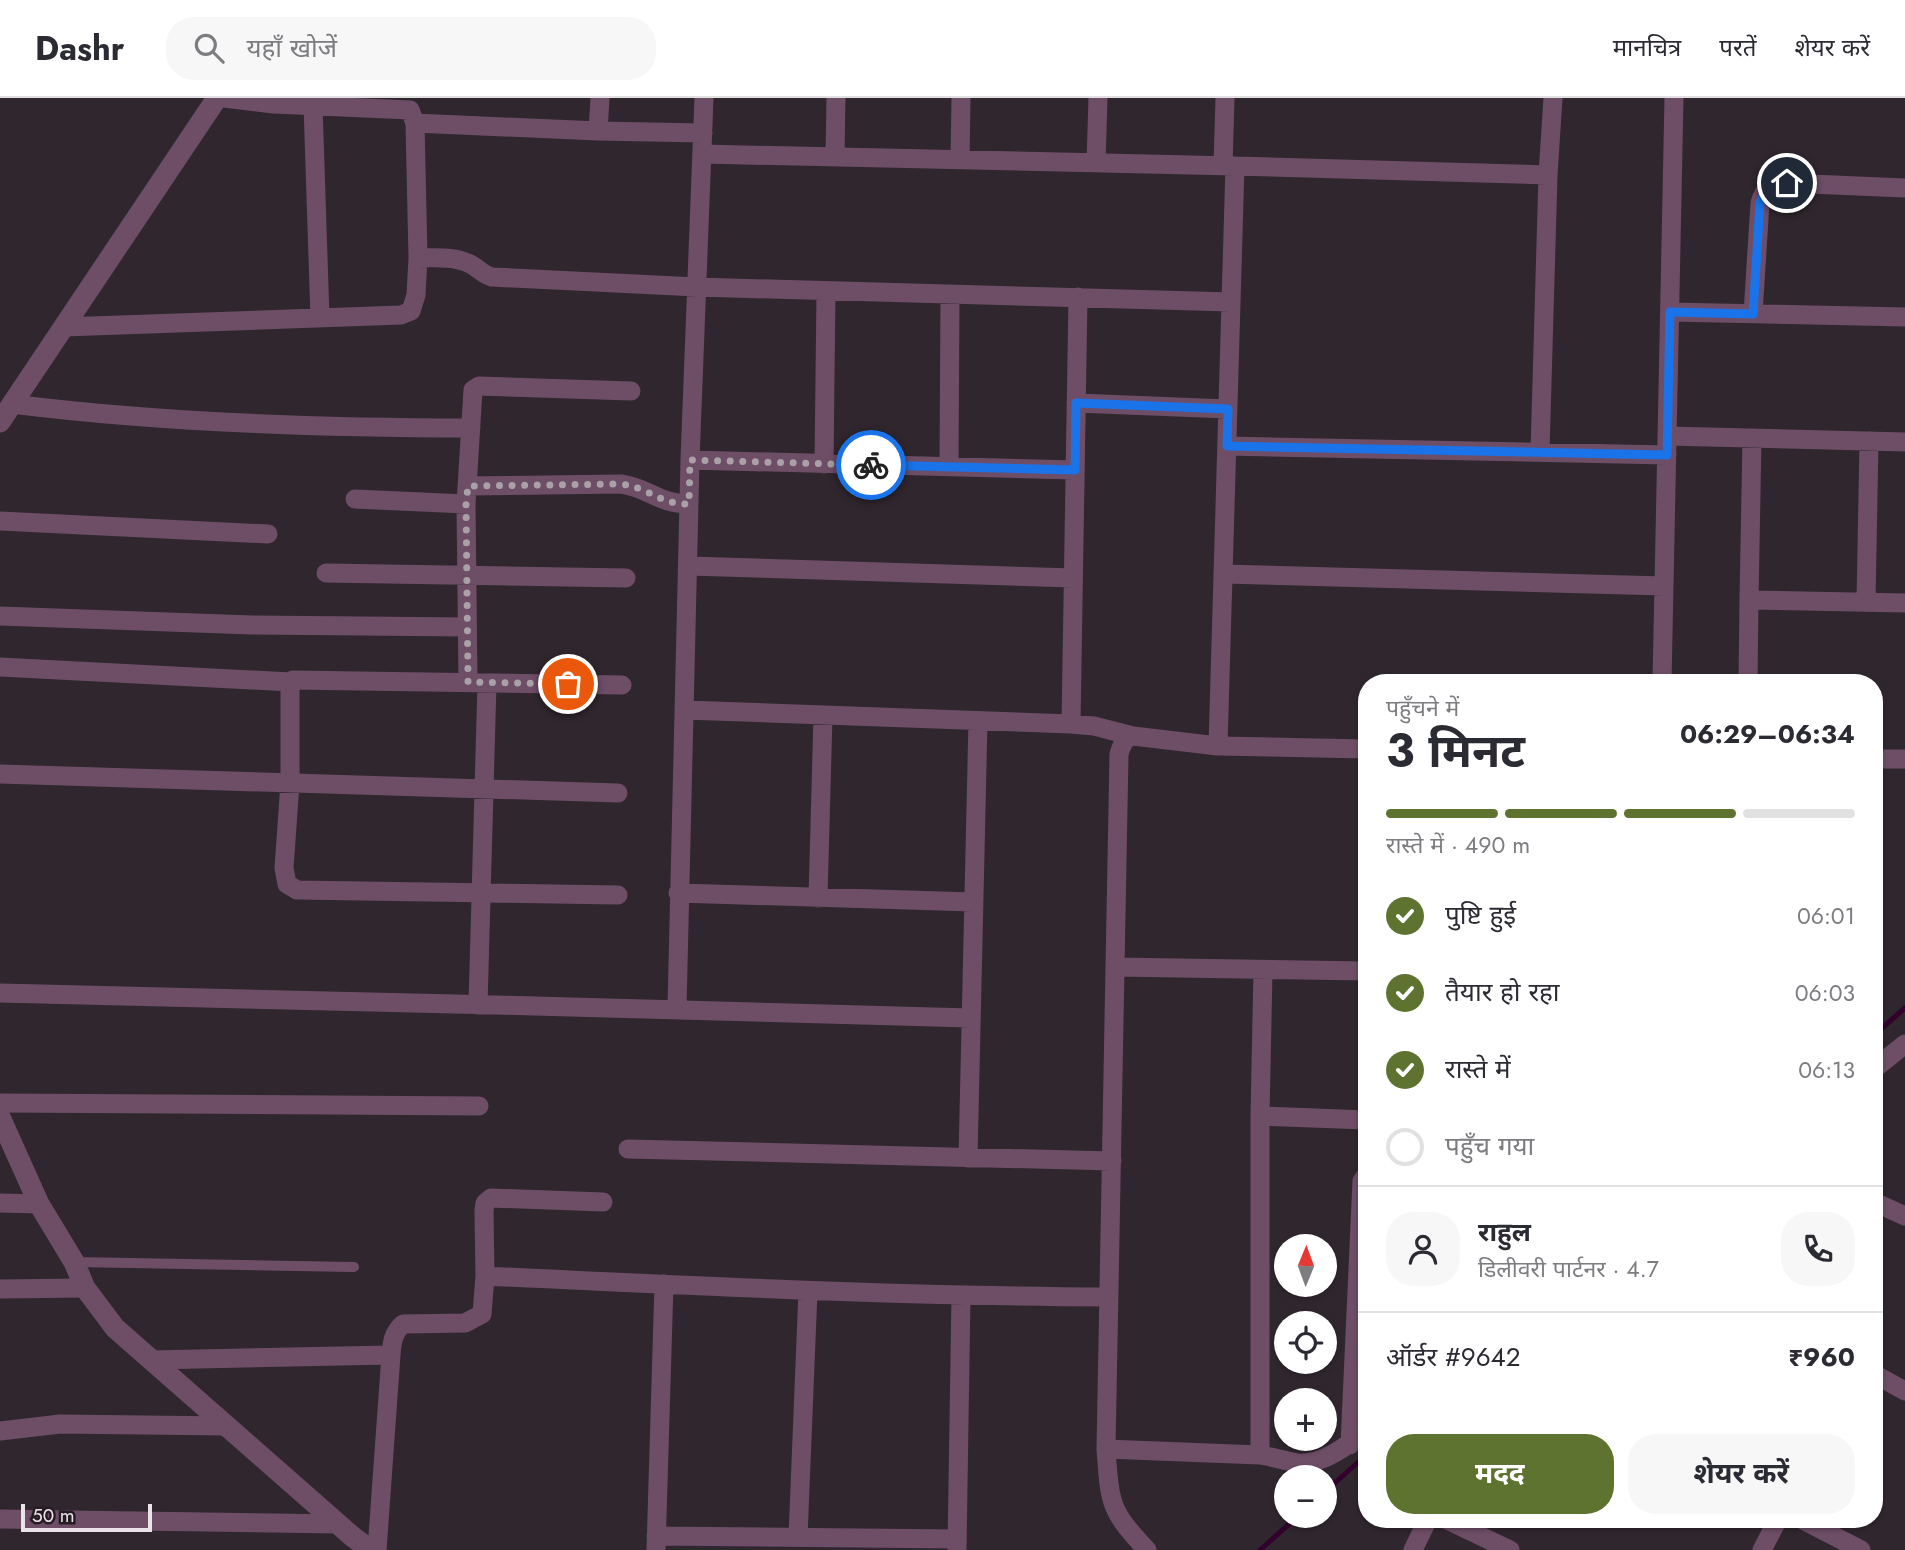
<!DOCTYPE html>
<html lang="hi">
<meta charset="utf-8">
<style>
body{margin:0;font-family:Jost,"Noto Sans Devanagari",sans-serif;background:#f7f7f7;color:#2b2b33;height:100vh;display:flex;flex-direction:column;font-size:26px;white-space:nowrap}
*{box-sizing:border-box;margin:0}
p{font-size:23px;color:#7c7c81}
.icon{flex:none;width:38px;height:38px;fill:none;stroke:currentColor;stroke-width:2;stroke-linecap:round;stroke-linejoin:round}
.map{position:relative;flex:1;overflow:hidden}
.details{position:absolute;left:1358px;top:576px;width:525px;height:854px;display:flex;flex-direction:column;background:#fff;border-radius:28px;box-shadow:0 2px 5px #0004}
.details>*{flex:none}
.needle{width:46px;rotate:1deg}
.buttons{position:absolute;left:1274px;top:1136px;display:grid;gap:14px}
.buttons a{display:grid;place-items:center;width:63px;height:63px;border-radius:50%;background:#fff;box-shadow:0 2px 5px #0004;font-size:35px}
.scale{position:absolute;left:21px;bottom:18px;width:131px;box-sizing:border-box;padding-left:7px;border:4px solid #eae3e8;border-top:0;font-size:19px;line-height:24px;white-space:nowrap;color:#eae3e8;-webkit-text-stroke:5px #261d24;paint-order:stroke}
.pin{position:absolute;display:grid;place-items:center;width:60px;height:60px;color:#fff;margin:-30px;border:4px solid #fff;border-radius:50%;box-shadow:0 2px 7px #0007}
.courier{position:absolute;display:grid;place-items:center;width:70px;height:70px;margin:-35px;border:5px solid #1a73e8;border-radius:50%;background:#fff;color:#222;box-shadow:0 2px 9px #0007}
.summary em{font-style:normal;font-weight:700}
.summary div{display:flex;flex-direction:column-reverse}
.summary{display:flex;align-items:center;justify-content:space-between;height:119px;padding:0 28px}
h1{font-size:46px;font-weight:700;line-height:52px}
.bar{display:grid;grid-template-columns:repeat(4,1fr);gap:10px 7px;align-content:center;height:84px;padding:0 28px}
.bar i{height:9px;border-radius:5px;background:#e1e1e2}
.bar .on{background:#5f7331}
.bar p{grid-column:span 4}
.line{display:flex;align-items:center;gap:18px;padding:0 28px;border-top:2px solid #e1e1e2}
.line div{flex:1}
.round{display:grid;place-items:center;flex:none;width:74px;height:74px;border-radius:28px;background:#f7f7f7}
ol{padding:0 28px;list-style:none}
li{display:flex;align-items:center;gap:21px;height:77px}
li p{margin-inline-start:auto}
li .icon{padding:7px;border-radius:50%;background:#5f7331;color:#fff;stroke-width:4}
li:last-child{color:#7c7c81}
li i{width:38px;height:38px;border:4px solid #e1e1e2;border-radius:50%}
.primary-button{display:flex;gap:14px;margin-top:auto;padding:14px 28px}
.primary-button a{flex:1;height:80px;border-radius:28px;background:#5f7331;color:#fff;font-size:28px;font-weight:700;line-height:80px;text-align:center}
.primary-button a+a{background:#f7f7f7;color:#2b2b33}
header{display:flex;align-items:center;gap:42px;box-sizing:border-box;height:98px;padding:0 35px;background:#fff;border-bottom:2px solid #e1e1e2}
header strong{font-size:33px}
nav{display:flex;gap:38px;margin-inline-start:auto;font-size:24px}
.search{width:490px;height:63px;background:#f7f7f7;display:flex;align-items:center;gap:18px;box-sizing:border-box;padding:0 24px;border-radius:28px;color:#7c7c81;font-size:26px}
.map>svg:first-child{display:block}
.lines{fill:none;stroke-linecap:round;stroke-linejoin:round}
.stream{stroke:#33002d;stroke-width:5}
.service{stroke:#6e4e67;stroke-width:10}
.minor{stroke:#6e4e67;stroke-width:19}
.tertiary{stroke:#6e4e67;stroke-width:21}
.done{stroke:#a9a1a7;stroke-width:7;stroke-dasharray:0 12.6}
.route{stroke:#1a73e8;stroke-width:9}
</style>
<header>
<strong>Dashr</strong>
<div class="search"><svg class="icon" aria-label="search" viewBox="0 0 24 24"><circle cx="10" cy="10" r="6"/><path d="M15 15l6 6"/></svg>यहाँ खोजें</div>
<nav><a>मानचित्र</a><a>परतें</a><a>शेयर करें</a></nav>
</header>
<div class="map">
<svg width="1905" height="1452" viewBox="0 0 1905 1452">
<rect width="100%" height="100%" fill="#30272e"/>
<g class="lines">
<!-- stream -->
<path class="stream" d="M1874 937 1905 910
M1325 1394 1367 1356
M1260 1452 1298 1418"/>
<!-- service -->
<path class="service" d="M74 1164 354 1169"/>
<!-- minor -->
<path class="minor" d="M313 7 320 220
M415 25 598 33 703 35
M598 33 600 0
M702 56 1235 68 1548 77
M835 59 836 0
M960 62 961 0
M1096 65 1098 0
M1223 68 1225 0
M418 160C434 160 453 158 468 165 478 169 481 176 492 179L697 189 1231 204
M1670 214 1905 219
M1753 216 1760 105C1764 90 1771 86 1787 85L1905 90
M63 229 401 217 411 213 416 197 418 160 415 25 410 12 274 6 224 0
M1076 305 1228 311
M12 306C164 325 318 330 471 330
M1667 338 1905 344
M1752 340 1749 502 1905 505
M1227 348 1667 357
M1540 354 1548 77 1553 0
M690 362 1075 372
M824 366 826 193
M949 369 950 196
M468 388 621 386C650 390 658 406 689 406
M355 401 466 406
M0 423 268 436
M689 468 1073 480
M326 475 626 480
M1223 476 1664 488
M1866 504 1869 343
M0 518 252 527 467 529
M0 569 291 584
M468 584 466 406 473 292 479 288 631 293
M1662 584 1674 0
M1748 584 1749 502
M685 612 1071 626 1094 628 1133 638
M1071 626 1078 199
M1218 648 1235 68
M1874 661H1905
M0 676 618 695
M678 795 973 804
M618 797 297 792 287 786 284 770 290 685V586L293 582 622 587
M818 800 823 618
M1116 869 1367 873
M0 895C323 904 647 909 970 920
M478 907 487 585
M677 910 690 362 704 0
M1874 971 1905 946
M0 1005 479 1008
M1260 1018 1367 1022
M628 1051 1112 1063
M968 1060 978 623
M1874 1104 1905 1118
M0 1105 39 1106
M485 1178C693 1188 900 1198 1108 1199
M0 1191 85 1190
M152 1262 391 1257
M1874 1276 1905 1293
M0 1333 60 1326 227 1328
M1350 1347 1362 1083 1367 1076
M1106 1351 1260 1357V1018L1263 872
M1260 1357C1272 1359 1286 1363 1298 1365 1324 1367 1349 1347 1367 1330
M0 1421 339 1426
M1445 1421 1510 1452
M1801 1421 1861 1452
M656 1438 957 1441
M798 1439 808 1193
M957 1451 961 1198
M377 1452 391 1257C392 1244 393 1235 403 1226L465 1225 482 1216 485 1178 484 1113 485 1105 491 1100 603 1104
M656 1452 664 1186
M1147 1452C1109 1412 1110 1405 1106 1351L1119 656C1122 647 1123 641 1133 638L1218 648 1367 651
M1413 1452 1428 1421
M1762 1452 1778 1421"/>
<!-- tertiary -->
<path class="tertiary" d="M0 324 217 0
M0 1019 39 1106 74 1164 85 1190 115 1230 353 1439 371 1452"/>
</g>
<g class="lines">
<!-- done -->
<path class="done" d="M568 586 468 584 466 406 468 388 621 386C650 390 658 406 689 406L690 362 871 367"/>
<!-- route -->
<path class="route" d="M871 367 1075 372 1076 305 1228 311 1227 348 1667 357 1670 214 1753 216 1760 106C1764 90 1771 87 1787 85"/>
</g>
</svg>
<div class="buttons">
<a><svg class="needle" viewBox="-14 -14 28 28"><path d="M0-13l5 13h-10z" fill="#e53935"/><path d="M0 13l5-13h-10z" fill="#7c7c81"/></svg></a>
<a><svg class="icon" aria-label="locate" viewBox="0 0 24 24"><circle cx="12" cy="12" r="6"/><path d="M12 2v4M12 18v4M2 12h4M18 12h4"/></svg></a>
<a>+</a>
<a>−</a>
</div>
<div class="scale">50 m</div>
<div class="pin" style="left:568px;top:586px;background:#ea580c"><svg class="icon" aria-label="bag" viewBox="0 0 24 24"><path d="M5 8h14l-1 12H6zM9 8a3 3 0 0 1 6 0"/></svg></div>
<div class="pin" style="left:1787px;top:85px;background:#1f2937"><svg class="icon" aria-label="home" viewBox="0 0 24 24"><path d="M3 11l9-7 9 7M6 9v11h12V9"/></svg></div>
<div class="courier" style="left:871px;top:367px"><svg class="icon" aria-label="bike" viewBox="0 0 24 24"><circle cx="6" cy="16" r="4"/><circle cx="18" cy="16" r="4"/><path d="M6 16l4-8h5l3 8M10 8l3 8H6M13 5h3"/></svg></div>
<section class="details">
<div class="summary"><div><h1>3 मिनट</h1><p>पहुँचने में</p></div><em>06:29–06:34</em></div>
<div class="bar"><i class="on"></i><i class="on"></i><i class="on"></i><i></i><p>रास्ते में · 490 m</p></div>
<ol>
<li><svg class="icon" aria-label="check" viewBox="0 0 24 24"><path d="M5 12l5 5 9-10"/></svg>पुष्टि हुई<p>06:01</p></li>
<li><svg class="icon" aria-label="check" viewBox="0 0 24 24"><path d="M5 12l5 5 9-10"/></svg>तैयार हो रहा<p>06:03</p></li>
<li><svg class="icon" aria-label="check" viewBox="0 0 24 24"><path d="M5 12l5 5 9-10"/></svg>रास्ते में<p>06:13</p></li>
<li><i></i>पहुँच गया</li>
</ol>
<div class="line" style="height:126px"><a class="round"><svg class="icon" aria-label="person" viewBox="0 0 24 24"><circle cx="12" cy="8" r="4"/><path d="M4 21q1-7 8-7t8 7"/></svg></a><div><b>राहुल</b><p>डिलीवरी पार्टनर · 4.7</p></div><a class="round"><svg class="icon" aria-label="phone" viewBox="0 0 24 24"><path d="M5 4h4l2 5-3 2q2 4 5 5l2-3 5 2v4C11 20 4 13 5 4z"/></svg></a></div>
<div class="line" style="height:91px"><div>ऑर्डर #9642</div><b>₹960</b></div>
<div class="primary-button"><a>मदद</a><a>शेयर करें</a></div>
</section>
</div>
